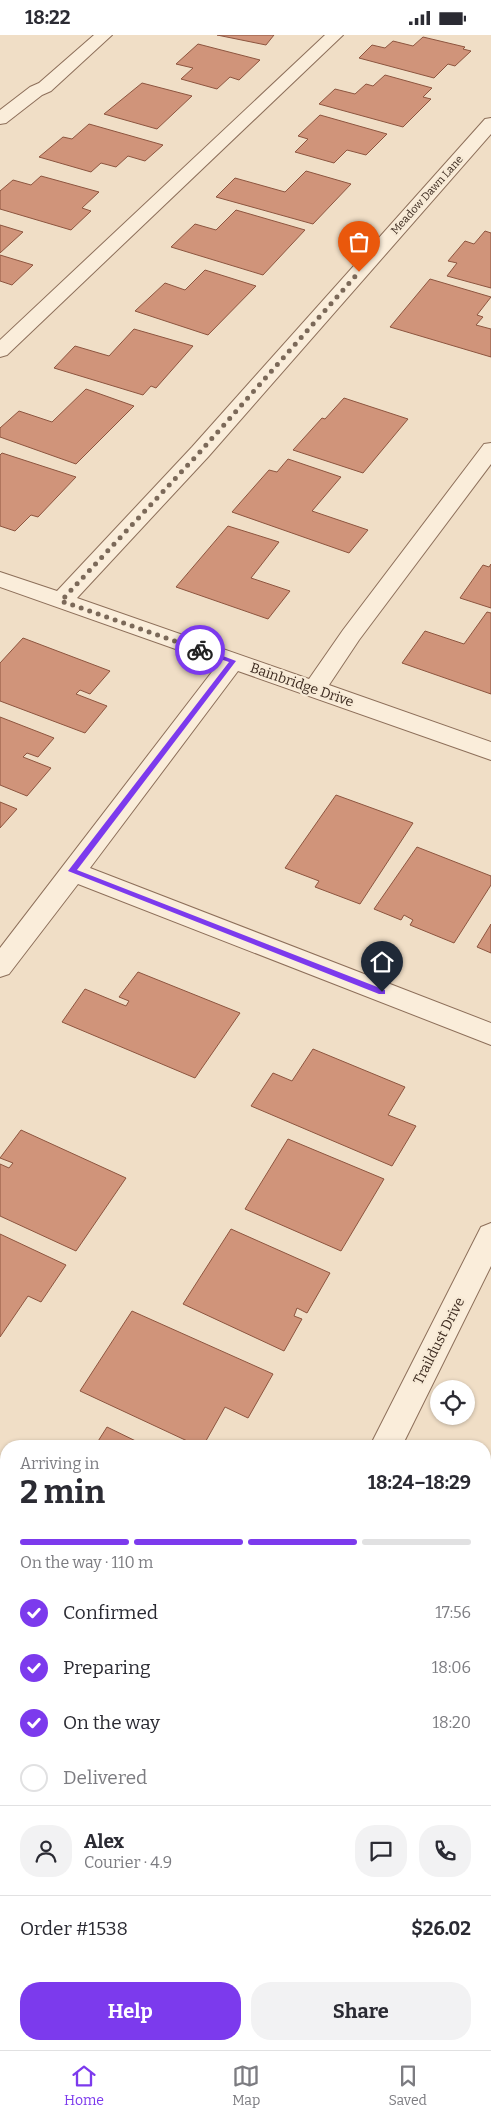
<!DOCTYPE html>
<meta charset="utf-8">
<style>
body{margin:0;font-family:Bitter,serif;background:#f2f2f3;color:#2b2b33;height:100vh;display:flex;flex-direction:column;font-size:19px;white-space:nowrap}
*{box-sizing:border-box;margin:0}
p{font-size:16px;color:#7c7c81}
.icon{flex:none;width:28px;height:28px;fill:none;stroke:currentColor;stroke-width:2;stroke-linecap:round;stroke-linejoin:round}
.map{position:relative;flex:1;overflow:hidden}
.details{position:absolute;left:0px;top:1405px;width:491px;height:610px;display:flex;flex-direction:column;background:#fff;border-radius:20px 20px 0 0;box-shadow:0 1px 4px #0004}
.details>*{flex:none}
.buttons{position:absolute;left:430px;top:1345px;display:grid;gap:10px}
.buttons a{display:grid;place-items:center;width:45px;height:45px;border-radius:50%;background:#fff;box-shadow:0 1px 4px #0004;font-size:25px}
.pin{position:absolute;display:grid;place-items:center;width:42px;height:42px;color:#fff;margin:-51px -21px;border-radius:50% 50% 50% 0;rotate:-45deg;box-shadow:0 0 5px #0007}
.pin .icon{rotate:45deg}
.courier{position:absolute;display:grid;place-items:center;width:50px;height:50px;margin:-25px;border:4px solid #7c3aed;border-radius:50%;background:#fff;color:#222;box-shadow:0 1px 6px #0007}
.overview em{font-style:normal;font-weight:700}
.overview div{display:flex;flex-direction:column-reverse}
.overview{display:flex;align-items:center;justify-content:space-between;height:85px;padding:0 20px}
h1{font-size:32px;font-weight:700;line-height:38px}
.bar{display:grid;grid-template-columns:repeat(4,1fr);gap:8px 5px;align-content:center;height:60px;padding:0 20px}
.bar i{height:6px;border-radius:4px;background:#e1e1e2}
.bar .selected{background:#7c3aed}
.bar p{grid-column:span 4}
.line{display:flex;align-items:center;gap:12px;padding:0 20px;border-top:1px solid #e1e1e2}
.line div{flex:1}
.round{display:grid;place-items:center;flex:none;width:52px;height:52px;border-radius:20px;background:#f2f2f3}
ol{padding:0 20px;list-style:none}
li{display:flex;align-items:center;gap:15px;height:55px}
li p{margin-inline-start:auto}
li .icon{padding:5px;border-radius:50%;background:#7c3aed;color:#fff;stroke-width:4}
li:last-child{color:#7c7c81}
li i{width:28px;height:28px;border:2px solid #e1e1e2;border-radius:50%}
.primary-button{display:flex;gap:10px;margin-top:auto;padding:10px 20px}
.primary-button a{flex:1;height:58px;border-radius:20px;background:#7c3aed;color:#fff;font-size:20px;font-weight:700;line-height:58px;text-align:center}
.primary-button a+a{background:#f2f2f3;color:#2b2b33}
.status{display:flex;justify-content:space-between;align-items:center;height:35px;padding:0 25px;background:#fff;direction:ltr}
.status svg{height:14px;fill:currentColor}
.tab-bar{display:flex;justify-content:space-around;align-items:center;height:70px;border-top:1px solid #e1e1e2;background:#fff;font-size:14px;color:#7c7c81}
.tab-bar a{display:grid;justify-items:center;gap:2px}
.tab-bar .selected{color:#7c3aed}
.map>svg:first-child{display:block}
.building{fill:#d0947a;stroke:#8d553f}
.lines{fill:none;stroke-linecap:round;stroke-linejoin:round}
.minor-casing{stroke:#8d6f5a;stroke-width:2}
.minor{fill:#faedda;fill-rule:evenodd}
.route{fill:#7c3aed}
.done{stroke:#7b6959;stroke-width:5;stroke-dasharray:0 9}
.labels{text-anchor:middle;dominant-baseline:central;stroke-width:4.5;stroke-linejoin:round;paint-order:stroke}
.far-street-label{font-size:11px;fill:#3c2a1f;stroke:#f7ead6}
.street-label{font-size:14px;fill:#3c2a1f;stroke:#f7ead6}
</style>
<div class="status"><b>18:22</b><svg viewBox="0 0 49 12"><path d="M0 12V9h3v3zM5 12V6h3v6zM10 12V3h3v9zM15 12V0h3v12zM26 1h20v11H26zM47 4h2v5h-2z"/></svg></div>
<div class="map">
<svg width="491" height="2015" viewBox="0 0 491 2015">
<rect width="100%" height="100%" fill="#f0dec6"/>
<!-- building -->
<path class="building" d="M217 0H274L266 10Z
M423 2 465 12 463 14 471 16 455 31 448 29 434 43 359 23 372 10 385 13 393 6 413 11Z
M198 9 260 25 239 45 230 42 217 54 181 44 193 33 176 29Z
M385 40 432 53 423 62 431 64 403 92 319 69 335 54 355 59 366 49 373 51Z
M142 48 192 61 157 94 104 79Z
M320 80 387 99 366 120 347 115 334 128 295 117 308 104 298 101Z
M89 89 163 110 145 126 128 121 116 132 101 128 91 137 39 122 63 102 72 104Z
M306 136 351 149 313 189 216 162 235 143 285 157Z
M41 141 99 157 82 173 91 176 71 195 0 174V156L13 145 31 150Z
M236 175 305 195 263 240 171 212 195 189 216 195Z
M0 190 23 197 0 218Z
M485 196 491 198V253L447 241 457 228 448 226 465 206 474 209Z
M0 220 33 230 12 250 0 246Z
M205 235 256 251 208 300 135 276 165 248 185 255Z
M430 244 491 262 477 280 483 282 476 290 491 294V322L390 292Z
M134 294 193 311 156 353 151 351 143 360 54 333 75 311 109 321Z
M86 354 134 371 76 429 0 402V393L19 376 52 387Z
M344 363 408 384 363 438 293 415 322 383 325 384Z
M2 418 76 442 38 482 31 480 15 496 0 491V420Z
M288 424 341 442 312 476 368 495 349 518 232 477 269 435 277 437Z
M228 491 279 507 251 543 290 556 268 584 176 552Z
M491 529V573L460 563 483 530 489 532Z
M487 577 491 578V659L402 628 425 596 464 609Z
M23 603 110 636 90 659 80 655 76 659 107 671 85 698 0 666V628Z
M0 682 54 703 38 722 27 718 23 722 51 733 27 761 0 750Z
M336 760 413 788 360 869 315 852 319 846 285 833Z
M0 767 17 774 0 793Z
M417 812 491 841V850L454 908 410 890 413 885 404 880 401 885 374 874Z
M491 889V918L477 912Z
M138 937 240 978 195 1043 62 987 85 954 126 971 129 966 119 962Z
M313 1014 405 1052 388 1080 416 1091 392 1131 251 1071 273 1038 292 1046Z
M21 1095 126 1143 76 1216 0 1181V1129L9 1133 13 1128 0 1123Z
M288 1104 384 1144 341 1216 245 1174Z
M231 1194 330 1238 307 1278 297 1273 294 1281 302 1284 284 1316 183 1269Z
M0 1199 66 1230 41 1267 28 1261 0 1302Z
M132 1276 273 1339 248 1383 225 1372 203 1411H198L80 1356Z
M107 1392 146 1411H95Z
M485 1515 491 1518V1579L485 1576Z
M6 1559V1613L0 1609V1569Z
M485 1612 491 1615V1742L485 1739Z
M0 1643 6 1647V1718L1 1715 0 1717Z
M0 1724 6 1728V1748L0 1758Z
M280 2009H423L420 2015H291Z"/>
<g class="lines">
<!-- minor casing -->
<g class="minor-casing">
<path id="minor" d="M94 0H112L51 56 42 60 6 88 0 89V75L30 52 39 48Z
M325 0H343L7 320 0 322V305Z
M491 83V99L208 422 77 563 309 644 343 595 484 409 491 408V429L359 605 329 650 491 707V725L238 636 90 833 491 988V1010L78 849 9 939 0 942V913L218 629 0 552V537L57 556 192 412 485 84Z
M491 1188V1231L402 1411H370L481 1192Z
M68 2009H107L105 2015H66Z"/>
</g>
<!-- minor -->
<use href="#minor" class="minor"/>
</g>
<!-- route -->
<path class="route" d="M197 613H202L236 626 77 835 385 955V959H379L68 836 229 627 197 616Z"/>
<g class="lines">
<!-- done -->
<path class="done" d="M200 615 61 566 200 417 359 237"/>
</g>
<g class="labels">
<!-- far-street labels -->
<g class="far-street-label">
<text transform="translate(427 160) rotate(-48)">Meadow Dawn Lane</text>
</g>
<!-- street labels -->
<g class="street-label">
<text transform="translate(302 650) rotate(19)">Bainbridge Drive</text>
<text transform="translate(439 1306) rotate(-63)">Traildust Drive</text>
</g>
</g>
</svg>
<div class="buttons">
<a><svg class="icon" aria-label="locate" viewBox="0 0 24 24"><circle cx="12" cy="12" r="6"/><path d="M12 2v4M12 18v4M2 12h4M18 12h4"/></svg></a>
</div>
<div class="pin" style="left:359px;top:237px;background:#ea580c"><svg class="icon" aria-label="bag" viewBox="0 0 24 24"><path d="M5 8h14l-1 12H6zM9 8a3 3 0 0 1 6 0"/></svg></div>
<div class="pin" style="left:382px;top:957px;background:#1f2937"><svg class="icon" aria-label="home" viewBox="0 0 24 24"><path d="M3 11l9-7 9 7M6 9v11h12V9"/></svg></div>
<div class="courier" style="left:200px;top:615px"><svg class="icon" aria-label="bike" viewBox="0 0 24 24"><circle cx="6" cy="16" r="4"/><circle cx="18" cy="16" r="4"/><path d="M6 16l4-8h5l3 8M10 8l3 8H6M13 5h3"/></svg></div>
<section class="details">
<div class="overview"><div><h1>2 min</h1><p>Arriving in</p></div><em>18:24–18:29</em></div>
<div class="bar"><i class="selected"></i><i class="selected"></i><i class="selected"></i><i></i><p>On the way · 110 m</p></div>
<ol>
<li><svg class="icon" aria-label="check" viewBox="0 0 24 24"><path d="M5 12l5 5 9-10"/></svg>Confirmed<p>17:56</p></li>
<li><svg class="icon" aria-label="check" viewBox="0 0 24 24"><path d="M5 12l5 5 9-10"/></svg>Preparing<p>18:06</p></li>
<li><svg class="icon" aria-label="check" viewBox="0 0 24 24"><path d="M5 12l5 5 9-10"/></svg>On the way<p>18:20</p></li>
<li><i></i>Delivered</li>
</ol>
<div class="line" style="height:90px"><a class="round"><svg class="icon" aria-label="person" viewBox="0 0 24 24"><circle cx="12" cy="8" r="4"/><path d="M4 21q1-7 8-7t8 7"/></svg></a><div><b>Alex</b><p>Courier · 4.9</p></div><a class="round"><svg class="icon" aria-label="chat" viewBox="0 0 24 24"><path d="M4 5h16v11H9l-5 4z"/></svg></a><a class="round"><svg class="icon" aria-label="phone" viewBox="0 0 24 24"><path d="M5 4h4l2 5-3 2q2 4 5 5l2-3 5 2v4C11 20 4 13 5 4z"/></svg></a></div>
<div class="line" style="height:65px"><div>Order #1538</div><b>$26.02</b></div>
<div class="primary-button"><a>Help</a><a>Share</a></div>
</section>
</div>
<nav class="tab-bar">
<a class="selected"><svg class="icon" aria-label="home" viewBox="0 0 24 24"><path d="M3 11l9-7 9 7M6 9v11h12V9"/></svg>Home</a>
<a><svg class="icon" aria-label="map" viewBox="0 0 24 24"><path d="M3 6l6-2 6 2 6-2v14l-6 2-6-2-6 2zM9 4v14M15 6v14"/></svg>Map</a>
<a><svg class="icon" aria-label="saved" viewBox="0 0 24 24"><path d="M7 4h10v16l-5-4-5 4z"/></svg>Saved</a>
</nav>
